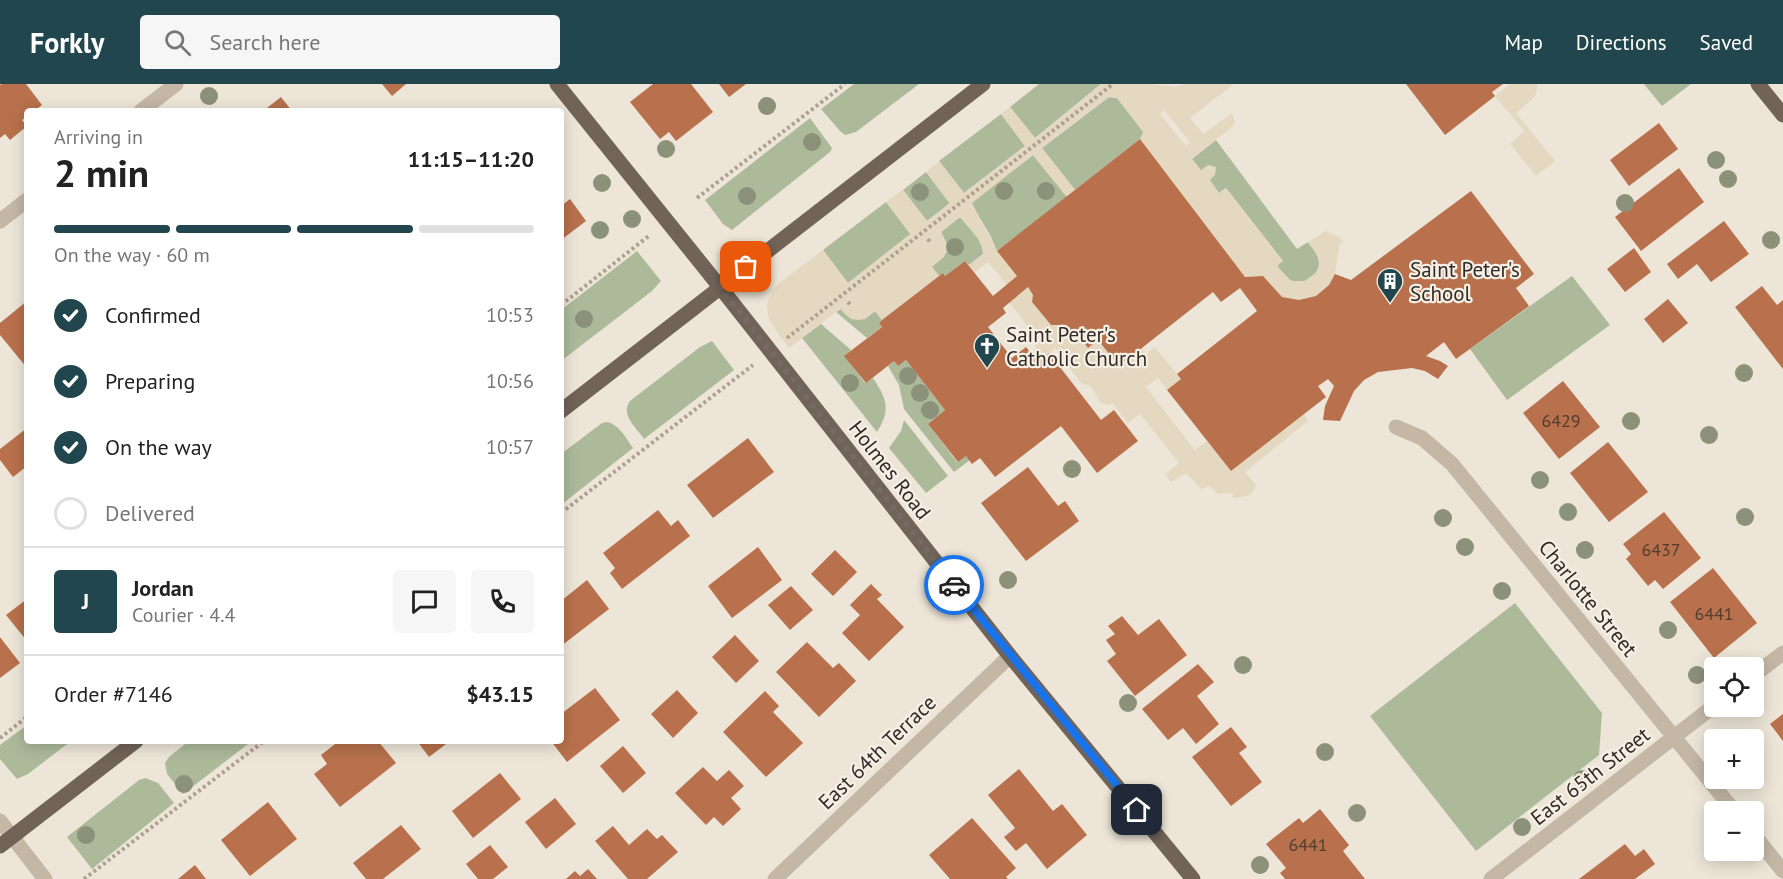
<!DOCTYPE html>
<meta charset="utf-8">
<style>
body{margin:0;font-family:"PT Sans",sans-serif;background:#f6f6f6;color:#222;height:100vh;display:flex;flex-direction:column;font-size:22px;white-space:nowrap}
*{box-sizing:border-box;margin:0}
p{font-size:20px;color:#767676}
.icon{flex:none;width:33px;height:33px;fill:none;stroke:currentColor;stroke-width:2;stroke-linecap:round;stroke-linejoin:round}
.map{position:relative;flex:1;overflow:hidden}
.sheet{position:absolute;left:24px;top:24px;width:540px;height:636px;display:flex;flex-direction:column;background:#fff;border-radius:6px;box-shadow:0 3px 15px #0003}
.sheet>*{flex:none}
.fabs{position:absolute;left:1704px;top:573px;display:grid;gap:12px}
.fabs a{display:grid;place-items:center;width:60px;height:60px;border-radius:6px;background:#fff;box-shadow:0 3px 15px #0003;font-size:30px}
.pin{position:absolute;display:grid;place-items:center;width:51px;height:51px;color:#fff;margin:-26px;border-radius:12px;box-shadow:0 3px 9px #0006}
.courier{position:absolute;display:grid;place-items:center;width:60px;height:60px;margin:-30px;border:4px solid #1a73e8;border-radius:50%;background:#fff;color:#222;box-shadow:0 2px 8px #0007}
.headline em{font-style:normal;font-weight:700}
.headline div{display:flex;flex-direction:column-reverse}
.headline{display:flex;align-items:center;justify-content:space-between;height:102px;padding:0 30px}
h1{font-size:39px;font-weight:700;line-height:45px}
.bar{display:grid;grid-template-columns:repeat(4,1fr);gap:9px 6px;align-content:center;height:72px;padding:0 30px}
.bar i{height:8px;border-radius:4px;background:#e0e0e0}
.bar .selected{background:#21464d}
.bar p{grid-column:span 4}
.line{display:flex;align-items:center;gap:15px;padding:0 30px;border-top:2px solid #e0e0e0}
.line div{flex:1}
.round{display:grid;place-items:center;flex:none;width:63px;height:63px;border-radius:6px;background:#f6f6f6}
ol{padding:0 30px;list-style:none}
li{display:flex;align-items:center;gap:18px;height:66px}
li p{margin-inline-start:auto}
li .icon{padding:6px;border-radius:50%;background:#21464d;color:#fff;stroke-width:4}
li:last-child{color:#767676}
li i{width:33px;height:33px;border:3px solid #e0e0e0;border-radius:50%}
header{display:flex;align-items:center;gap:36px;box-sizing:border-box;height:84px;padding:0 30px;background:#21464d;color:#fff}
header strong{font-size:28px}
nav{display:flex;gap:33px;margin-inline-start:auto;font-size:21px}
.search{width:420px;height:54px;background:#f6f6f6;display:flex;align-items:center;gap:15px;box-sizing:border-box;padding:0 21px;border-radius:6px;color:#767676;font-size:22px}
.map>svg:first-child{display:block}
.green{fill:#acba9a}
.plaza{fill:#e4d8c1;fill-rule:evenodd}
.building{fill:#b8714c}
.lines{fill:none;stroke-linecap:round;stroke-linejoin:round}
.path{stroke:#afa191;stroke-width:4;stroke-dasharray:3 3;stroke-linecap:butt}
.minor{stroke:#c4b7a6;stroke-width:15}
.major{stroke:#716358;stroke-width:15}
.tree{fill:#8c917a}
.done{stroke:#736c64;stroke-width:6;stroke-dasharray:0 10.8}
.route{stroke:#1a73e8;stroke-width:8}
.labels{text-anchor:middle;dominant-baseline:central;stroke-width:4.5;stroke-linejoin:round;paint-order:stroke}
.number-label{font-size:18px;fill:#533c30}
.poi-label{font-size:21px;fill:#312a26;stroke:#f6efe4;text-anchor:start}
.street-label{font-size:21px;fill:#312a26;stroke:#f6efe4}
</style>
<header>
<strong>Forkly</strong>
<div class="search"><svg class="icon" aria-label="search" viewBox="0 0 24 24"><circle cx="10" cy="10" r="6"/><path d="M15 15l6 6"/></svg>Search here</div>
<nav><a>Map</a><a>Directions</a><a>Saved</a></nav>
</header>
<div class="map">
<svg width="1783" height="795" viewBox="0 0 1783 795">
<rect width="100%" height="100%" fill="#ede6d8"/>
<!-- green -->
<path class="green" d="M854 0H919L856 48 845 51 840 47 821 25Z
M1039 0H1101L1035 54 1010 23Z
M1644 0H1691L1662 22Z
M1109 13 1117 14 1144 48 1140 55 1075 106 1042 64Z
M1001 30 1025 62 964 109 939 77Z
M810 34 832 64 830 68 732 146 723 140 705 116Z
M1216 56 1297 165 1308 158C1312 164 1319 171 1319 179 1319 193 1302 202 1290 196 1284 193 1281 187 1277 181L1283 177 1226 104 1219 109 1192 75Z
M1033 71 1067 113 997 167 990 151 971 119Z
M926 88 950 119 927 137 903 106Z
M886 118 911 150 848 199 823 166Z
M960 133C969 143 983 156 983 170L969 181 965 177 945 192 943 189 939 192 932 183 944 154 941 148Z
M637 167 661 197 652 207 561 277V226Z
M1572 192 1610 241 1507 316 1470 265Z
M841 225 846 231 865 235 875 227 882 236 879 239 882 243 867 254 836 228Z
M821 240 851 266 845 272 865 299 873 294C887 315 891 326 877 348L802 254Z
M712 257 734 286 644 355C636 343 620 331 630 317L700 263Z
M906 276 945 326 928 340 957 378 966 372 970 376 954 388 904 325 899 301 888 282 894 277 898 282Z
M904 336 948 392 926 409 889 364 901 347Z
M608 338C620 342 626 354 633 364L561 421V370L602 339Z
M1515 519 1602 629 1599 671 1476 767 1370 632Z
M27 641V657H71L28 690 17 695 0 675V661Z
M189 657H252L183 710 167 690 165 679 169 673Z
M145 694 158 699 174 719 92 785 67 753 139 696Z"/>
<!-- plaza -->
<path class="plaza" d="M1101 0H1152L1175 3 1186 0H1234L1190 34 1203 50 1232 29 1235 39 1233 42 1192 75 1201 86 1208 81 1216 83 1215 91 1210 96 1219 109 1226 104 1283 177 1277 182 1291 197H1305L1318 187 1319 179 1318 172 1308 158 1326 147 1339 153 1343 158 1339 162 1335 190 1329 201 1316 212 1299 216 1282 213 1263 192 1245 193 1140 55 1143 48 1117 14 1109 13 1042 64 1075 106 1067 113 1033 71 972 119 997 167 1017 192 1007 201 988 178 974 189 969 181 983 170V165L979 156 960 133 941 148 947 160V167L944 173 932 183 939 192 882 236 875 227 865 235 858 236 851 235 840 225 789 264 772 241 768 232 767 220 772 208 778 200 823 166 848 199 910 150 886 118 903 106 927 137 950 120 926 88 939 77 964 109 1025 62 1001 30 1010 23 1035 54ZM1164 26 1190 58 1186 62 1160 30Z
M1510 0H1538L1535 13 1516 29 1555 77 1536 92 1510 60 1524 47 1495 12Z
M1028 203 1033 211 1032 218 1051 241H1059L1071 257 1079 252 1088 264 1098 256 1119 282 1142 264 1146 270 1155 263 1181 295 1167 306 1158 294 1146 303 1195 366 1207 357 1231 387 1304 330 1308 337 1245 388 1256 401 1253 408 1247 412 1233 414 1232 409 1218 410 1210 402 1201 405 1186 389 1171 398 1165 390 1179 379 1140 330 1128 339 1112 319 1109 321 1101 319 1090 302 1081 299 1055 264 1038 278 1031 269 1036 264 1033 254 1035 252 1009 218Z"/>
<!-- building -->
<path class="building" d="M2 0H26L42 21 34 27H27V33L22 36 27 42 10 56 5 50 0 54V1Z
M382 0H406L392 12Z
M653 0H691L713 28 676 57 669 48 660 55 630 18Z
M719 0H746L729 13Z
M1406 0H1503L1492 8 1495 12 1445 51Z
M281 13 292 27H263Z
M1659 39 1678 65 1629 102 1610 76Z
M1140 55 1245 193 1263 192 1282 213 1299 216 1316 212 1329 201 1335 190 1351 196 1471 107 1534 190 1516 204 1529 222 1456 275 1444 258 1426 272 1440 277 1448 282 1438 295 1425 287 1412 284 1378 288 1364 296 1354 307 1340 337 1323 336 1325 322 1334 302 1328 295 1318 302 1326 313 1231 387 1167 306 1181 295 1177 290 1257 227 1240 204 1221 218 1213 208 1119 282 1098 256 1088 264 1079 252 1072 257 1059 241H1051L1032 218 1033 211 1028 203 1003 224 1006 229 988 243 1012 274 1026 263 1038 278 1049 269 1101 336 1114 326 1138 357 1097 389 1061 342 995 393 980 374 972 380 966 372 958 378 928 340 945 326 906 276 898 282 894 277 866 299 844 272 882 243 879 239 882 236 943 189 945 192 965 177 993 212 1017 192 997 167Z
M1679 84 1704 118 1641 167 1615 133Z
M570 115 586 137 561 156V122Z
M1724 137 1749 170 1711 198 1697 180 1678 195 1667 180Z
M1634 164 1651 188 1625 208 1607 185Z
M1762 202 1777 221 1783 216V285L1735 223Z
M1668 215 1688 239 1663 259 1644 235Z
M27 217V284L0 251V239Z
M1563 297 1600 343 1559 375 1523 329Z
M27 344V382L13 393 0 376V365Z
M748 354 774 388 713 434 687 401Z
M1608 358 1648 408 1609 438 1570 389Z
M1028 383 1058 422 1065 417 1079 437 1026 477 981 419Z
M658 426 671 442 678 436 690 452 622 505 610 489 615 484 603 469Z
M1664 428 1701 474 1663 505 1655 496 1648 502 1626 475 1631 470 1623 460Z
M758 463 782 496 732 534 708 502Z
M835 466 857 488 833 512 811 490Z
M1713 484 1757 539 1714 574 1670 518Z
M587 496 609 525 561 562V517Z
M871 500 882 511 877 515 904 543 869 577 842 549 860 531 850 521Z
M791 502 813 526 790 546 768 521Z
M27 515V557L6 531Z
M1122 532 1138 551 1159 535 1187 571 1135 612 1107 577 1116 570 1106 556 1115 550 1108 542Z
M735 551 759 577 736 599 712 573Z
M0 553 20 579 0 594Z
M807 558 833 584 839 579 856 597 819 633 776 588Z
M1198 580 1214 598 1197 612 1219 640 1196 660 1183 644 1168 656 1142 625Z
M595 604 620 636 567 678 551 657H561V630Z
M677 606 698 629 673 654 651 630Z
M765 607 779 622 773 628 803 659 766 693 723 648Z
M1783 630V657L1770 640Z
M1231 643 1247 663 1239 669 1262 698 1231 722 1192 673Z
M339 657H378L396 679 340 723 314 690 327 680 321 671Z
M417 657H450L429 673Z
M623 662 646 689 623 709 600 682Z
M703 683 717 697 729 686 744 702 731 714 741 725 723 742 714 733 706 741 675 709Z
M1019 685 1053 727 1062 720 1087 751 1047 785 1026 759 1016 767 1004 753 1015 744 988 711Z
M500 689 521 715 473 754 452 727Z
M555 714 576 740 546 765 525 738Z
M268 718 297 755 250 792 221 756Z
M1320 725 1349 761 1343 767 1365 795H1285L1280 789 1286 784 1266 760 1299 734 1303 739Z
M972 734 1016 784 1006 793 1008 795H950L929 771Z
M401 741 421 765 383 795H366L353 779Z
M613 742 629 761 647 745 657 755 662 751 678 768 647 795H628L595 757Z
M1625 760 1635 772 1644 765 1655 780 1635 795H1579Z
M490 761 508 783 493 795H478L466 780Z
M195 781 206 795H178Z
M588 785 597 795H566L575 787 580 792Z"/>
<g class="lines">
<!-- path -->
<path class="path" d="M697 114 845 0
M928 155 931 160
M848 218 851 222
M561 221 650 151
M787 254 1113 0
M561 429 753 281
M0 654 27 633
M84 795 264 657"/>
<!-- minor -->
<path class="minor" d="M141 27 176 0
M0 137 27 116
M1396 343 1422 354 1452 380 1735 728
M1754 591 1783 569
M0 737 45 795
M1754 751 1783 787
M775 795 1010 572
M1491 795 1714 622"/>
<!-- major -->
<path class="major" d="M557 0 720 203 1010 572 1193 795
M1758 0 1783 31
M561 327 983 0
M0 762 136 657"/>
</g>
<!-- trees -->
<g class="tree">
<circle cx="209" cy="12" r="9"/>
<circle cx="767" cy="22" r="9"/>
<circle cx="812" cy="58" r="9"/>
<circle cx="666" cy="65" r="9"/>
<circle cx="1716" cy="76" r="9"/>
<circle cx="1728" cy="95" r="9"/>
<circle cx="602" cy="99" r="9"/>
<circle cx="1004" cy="107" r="9"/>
<circle cx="1046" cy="107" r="9"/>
<circle cx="920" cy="108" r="9"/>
<circle cx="747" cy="112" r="9"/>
<circle cx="1625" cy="119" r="9"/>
<circle cx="632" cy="135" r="9"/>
<circle cx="600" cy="146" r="9"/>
<circle cx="1771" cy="156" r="9"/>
<circle cx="955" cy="163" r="9"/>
<circle cx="584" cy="235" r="9"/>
<circle cx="1744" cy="289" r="9"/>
<circle cx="908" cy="292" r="9"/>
<circle cx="850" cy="299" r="9"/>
<circle cx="920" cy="309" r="9"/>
<circle cx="930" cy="326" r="9"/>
<circle cx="1631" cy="337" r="9"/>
<circle cx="1709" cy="351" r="9"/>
<circle cx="1072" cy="385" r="9"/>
<circle cx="1540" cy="396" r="9"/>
<circle cx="1568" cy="428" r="9"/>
<circle cx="1745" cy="433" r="9"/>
<circle cx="1443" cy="434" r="9"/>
<circle cx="1465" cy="463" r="9"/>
<circle cx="1585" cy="466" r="9"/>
<circle cx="1008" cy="496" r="9"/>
<circle cx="1502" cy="507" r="9"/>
<circle cx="1668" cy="546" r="9"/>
<circle cx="1243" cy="581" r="9"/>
<circle cx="1697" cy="591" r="9"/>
<circle cx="1128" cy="619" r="9"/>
<circle cx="1325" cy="668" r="9"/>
<circle cx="1582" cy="695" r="9"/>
<circle cx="184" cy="700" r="9"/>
<circle cx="1357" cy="729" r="9"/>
<circle cx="1522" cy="743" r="9"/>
<circle cx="86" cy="751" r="9"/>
<circle cx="1260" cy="781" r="9"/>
</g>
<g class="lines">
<!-- done -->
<path class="done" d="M746 183 720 203 954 501"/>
<!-- route -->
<path class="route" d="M954 501 1137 726"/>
</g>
<!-- icons -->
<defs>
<g id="building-pin" transform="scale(1.35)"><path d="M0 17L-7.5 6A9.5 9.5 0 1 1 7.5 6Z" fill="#21464d" stroke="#f6efe4"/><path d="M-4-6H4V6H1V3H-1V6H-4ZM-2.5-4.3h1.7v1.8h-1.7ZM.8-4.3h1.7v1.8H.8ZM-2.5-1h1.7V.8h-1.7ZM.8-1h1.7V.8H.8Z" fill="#fff"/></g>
<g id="church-pin" transform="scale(1.35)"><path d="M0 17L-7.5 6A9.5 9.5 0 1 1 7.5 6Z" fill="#21464d" stroke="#f6efe4"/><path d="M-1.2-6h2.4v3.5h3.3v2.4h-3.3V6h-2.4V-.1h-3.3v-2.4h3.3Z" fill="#fff"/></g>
</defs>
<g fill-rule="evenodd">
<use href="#building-pin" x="1390" y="197"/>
<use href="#church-pin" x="987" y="262"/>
</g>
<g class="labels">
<!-- number labels -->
<g class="number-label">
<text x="1561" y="336">6429</text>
<text x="1661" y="465">6437</text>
<text x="1714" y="529">6441</text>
<text x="1308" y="760">6441</text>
</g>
<!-- poi labels -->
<g class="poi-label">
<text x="1410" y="185">Saint Peter's<tspan x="1410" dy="24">School</tspan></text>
<text x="1006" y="250">Saint Peter's<tspan x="1006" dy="24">Catholic Church</tspan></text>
</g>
<!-- street labels -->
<g class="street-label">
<text transform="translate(890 386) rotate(52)">Holmes Road</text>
<text transform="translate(1588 514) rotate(51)">Charlotte Street</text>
<text transform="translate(877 668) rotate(-44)">East 64th Terrace</text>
<text transform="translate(1590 692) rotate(-38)">East 65th Street</text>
</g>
</g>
</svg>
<div class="fabs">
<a><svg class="icon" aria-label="locate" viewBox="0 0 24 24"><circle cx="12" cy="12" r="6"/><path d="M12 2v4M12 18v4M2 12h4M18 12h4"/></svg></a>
<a>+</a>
<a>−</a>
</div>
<div class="pin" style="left:746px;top:183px;background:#ea580c"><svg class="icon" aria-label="bag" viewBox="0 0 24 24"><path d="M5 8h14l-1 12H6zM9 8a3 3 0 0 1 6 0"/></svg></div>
<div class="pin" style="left:1137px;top:726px;background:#1f2937"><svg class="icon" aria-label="home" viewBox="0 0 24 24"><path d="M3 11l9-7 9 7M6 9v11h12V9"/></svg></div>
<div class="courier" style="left:954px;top:501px"><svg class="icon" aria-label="car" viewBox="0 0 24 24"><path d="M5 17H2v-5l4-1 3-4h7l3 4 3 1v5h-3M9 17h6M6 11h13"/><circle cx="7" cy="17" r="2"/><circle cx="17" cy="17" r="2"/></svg></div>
<section class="sheet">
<div class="headline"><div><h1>2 min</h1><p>Arriving in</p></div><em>11:15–11:20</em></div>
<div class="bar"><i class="selected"></i><i class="selected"></i><i class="selected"></i><i></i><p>On the way · 60 m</p></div>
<ol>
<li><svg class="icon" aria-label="check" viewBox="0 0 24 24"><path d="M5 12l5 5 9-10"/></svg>Confirmed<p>10:53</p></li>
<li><svg class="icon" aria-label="check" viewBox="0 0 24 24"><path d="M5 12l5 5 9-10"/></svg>Preparing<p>10:56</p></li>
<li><svg class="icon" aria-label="check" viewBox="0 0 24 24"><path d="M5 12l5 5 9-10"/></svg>On the way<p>10:57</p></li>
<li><i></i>Delivered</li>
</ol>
<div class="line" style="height:108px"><b class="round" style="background:#21464d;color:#fff">J</b><div><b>Jordan</b><p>Courier · 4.4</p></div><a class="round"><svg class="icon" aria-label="chat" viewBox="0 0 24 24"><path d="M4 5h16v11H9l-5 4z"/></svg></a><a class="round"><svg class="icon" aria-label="phone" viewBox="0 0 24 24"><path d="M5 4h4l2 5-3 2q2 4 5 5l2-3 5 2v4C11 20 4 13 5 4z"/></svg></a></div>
<div class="line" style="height:78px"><div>Order #7146</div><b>$43.15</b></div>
</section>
</div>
